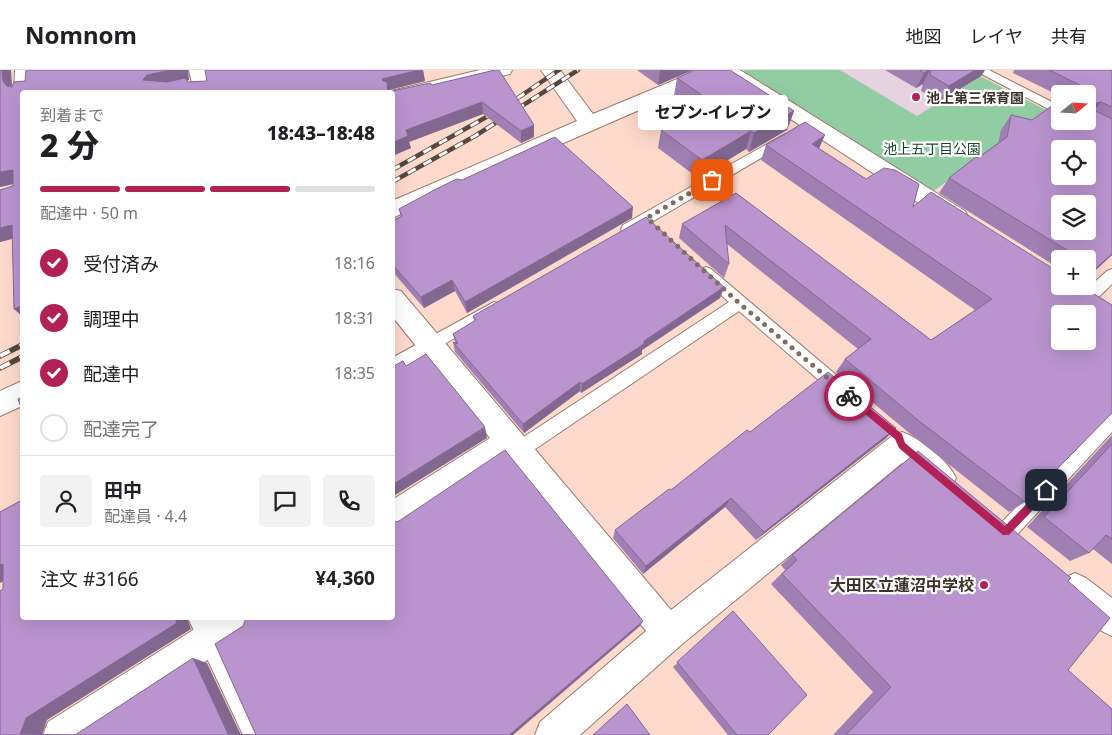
<!DOCTYPE html>
<html lang="ja">
<meta charset="utf-8">
<style>
body{margin:0;font-family:"Noto Sans","Noto Sans JP",sans-serif;background:#f2f2f2;color:#202124;height:100vh;display:flex;flex-direction:column;font-size:19px;white-space:nowrap}
*{box-sizing:border-box;margin:0}
p{font-size:16px;color:#757577}
.icon{flex:none;width:28px;height:28px;fill:none;stroke:currentColor;stroke-width:2;stroke-linecap:round;stroke-linejoin:round}
.map{position:relative;flex:1;overflow:hidden}
.sheet{position:absolute;left:20px;top:20px;width:375px;height:530px;display:flex;flex-direction:column;background:#fff;border-radius:5px;box-shadow:0 5px 20px #0002}
.sheet>*{flex:none}
.needle{width:32px;rotate:72deg}
.buttons{position:absolute;left:1051px;top:15px;display:grid;gap:10px}
.buttons a{display:grid;place-items:center;width:45px;height:45px;border-radius:5px;background:#fff;box-shadow:0 5px 20px #0002;font-size:25px}
.pin{position:absolute;display:grid;place-items:center;width:42px;height:42px;color:#fff;margin:-21px;border-radius:10px;box-shadow:0 2px 8px #0006}
.courier{position:absolute;display:grid;place-items:center;width:50px;height:50px;margin:-25px;border:4px solid #b12155;border-radius:50%;background:#fff;color:#222;box-shadow:0 1px 6px #0007}
.bubble{position:absolute;height:35px;border-radius:5px;background:#fff;box-shadow:0 5px 20px #0002;font-size:16px;font-weight:800;line-height:35px;text-align:center}
.head em{font-style:normal;font-weight:800}
.head div{display:flex;flex-direction:column-reverse}
.head{display:flex;align-items:center;justify-content:space-between;height:85px;padding:0 20px}
h1{font-size:32px;font-weight:800;line-height:38px}
.bar{display:grid;grid-template-columns:repeat(4,1fr);gap:8px 5px;align-content:center;height:60px;padding:0 20px}
.bar i{height:6px;border-radius:4px;background:#e0e0e0}
.bar .selected{background:#b12155}
.bar p{grid-column:span 4}
.line{display:flex;align-items:center;gap:12px;padding:0 20px;border-top:1px solid #e0e0e0}
.line div{flex:1}
.round{display:grid;place-items:center;flex:none;width:52px;height:52px;border-radius:5px;background:#f2f2f2}
ol{padding:0 20px;list-style:none}
li{display:flex;align-items:center;gap:15px;height:55px}
li p{margin-inline-start:auto}
li .icon{padding:5px;border-radius:50%;background:#b12155;color:#fff;stroke-width:4}
li:last-child{color:#757577}
li i{width:28px;height:28px;border:2px solid #e0e0e0;border-radius:50%}
header{display:flex;align-items:center;gap:30px;box-sizing:border-box;height:70px;padding:0 25px;background:#fff;border-bottom:1px solid #e0e0e0}
header strong{font-size:24px}
nav{display:flex;gap:28px;margin-inline-start:auto;font-size:18px}
.map>svg:first-child{display:block}
.education{fill:#e7d2e0}
.green{fill:#92cca3}
.lines{fill:none;stroke-linecap:round;stroke-linejoin:round}
.service-casing{stroke:#997a6d;stroke-width:2}
.minor-casing{stroke:#997a6d;stroke-width:2}
.tertiary-casing{stroke:#997a6d;stroke-width:2}
.service{fill:#fff;fill-rule:evenodd}
.minor{fill:#fff;fill-rule:evenodd}
.tertiary{fill:#fff;fill-rule:evenodd}
.rail-far1-casing{stroke:#574740;stroke-width:4.5}
.rail-casing{stroke:#574740;stroke-width:5.5}
.rail-far1{stroke:#fff;stroke-width:3;stroke-dasharray:9;stroke-linecap:butt}
.rail{stroke:#fff;stroke-width:4;stroke-dasharray:11;stroke-linecap:butt}
.wall{fill:#a07fb2}
.shaded-wall{fill:#826891}
.building{fill:#ba94cf;stroke:#826891;fill-rule:evenodd}
.route{fill:#b12155}
.done{stroke:#826d64;stroke-width:5;stroke-dasharray:0 9}
.poi-dot{fill:#b12155;stroke:#fff;stroke-width:2}
.labels{text-anchor:middle;dominant-baseline:central;stroke-width:4.5;stroke-linejoin:round;paint-order:stroke}
.far-poi-label{font-size:14px;font-weight:bold;fill:#3f322c;stroke:#fff;text-anchor:start}
.far-park-label{font-size:14px;fill:#17482a;stroke:#fff}
.poi-label{font-size:16px;font-weight:bold;fill:#3f322c;stroke:#fff;text-anchor:end}
</style>
<header>
<strong>Nomnom</strong>
<nav><a>地図</a><a>レイヤ</a><a>共有</a></nav>
</header>
<div class="map">
<svg width="1112" height="665" viewBox="0 0 1112 665">
<rect width="100%" height="100%" fill="#fddacc"/>
<!-- education -->
<path class="education" d="M840 0H959L976 9 917 46Z"/>
<!-- green -->
<path class="green" d="M746 0H840L917 46 980 6 1048 41 932 122 741 2Z"/>
<g class="lines">
<!-- service casing -->
<g class="service-casing">
<path id="service" d="M974 0H989L1060 36V45Z
M785 64 792 68 790 71 633 163H623L621 159 623 155Z
M706 197 711 199 848 315 851 320 848 325 842 327 836 325 739 241 525 386 519 388 513 386 510 380 513 374 729 232 701 207 698 203 701 199Z
M1112 199V214C1103 222 1093 237 1080 233L1078 229 1080 225 1107 201Z
M494 232 500 234 502 238 500 242 392 304V288Z
M1112 342V362L1013 469 1006 471 999 469 996 462 999 455 1106 345Z
M188 548H210L267 665H243Z"/>
</g>
<!-- minor casing -->
<g class="minor-casing">
<path id="minor" d="M15 0H33V22H22V27L17 26 14 22Z
M189 0H207L212 22H194Z
M541 0H560L593 44 699 0H740L965 141 968 147 965 153 957 155 949 153 719 2 717 6 392 148V131L577 51Z
M392 219 401 221 671 540 892 366 902 362C921 369 948 390 956 408L951 418 941 422 931 418 902 393 681 575 580 665H535L540 652 646 561 507 388 403 458 392 462V430L490 368 392 246Z
M22 311V336L0 346V321Z
M1075 503 1086 508 1112 528V566C1092 557 1067 539 1059 519L1064 508Z
M212 548H258L253 560 93 665H43L48 652Z"/>
</g>
<!-- tertiary casing -->
<g class="tertiary-casing">
<path id="tertiary" d="M480 0H512L510 4 392 33V22H387Z"/>
</g>
<!-- service -->
<use href="#service" class="service"/>
<!-- minor -->
<use href="#minor" class="minor"/>
<!-- tertiary -->
<use href="#tertiary" class="tertiary"/>
<!-- rail-far1 casing -->
<g class="rail-far1-casing">
<path id="rail-far1" d="M392 100 506 36 559 0
M392 112 475 66 578 0"/>
</g>
<!-- rail casing -->
<g class="rail-casing">
<path id="rail" d="M0 286 22 275
M0 298 22 287"/>
</g>
<!-- rail-far1 -->
<use href="#rail-far1" class="rail-far1"/>
<!-- rail -->
<use href="#rail" class="rail"/>
</g>
<!-- wall -->
<path class="wall" d="M0 0H11L12 17 25 11 187 0 189 10H187L188 12 207 11 205 0H423L425 11 389 20 390 22 432 15 495 0 534 55V67L521 73 483 44 409 72 411 78 392 86V22H22L12 169 0 172V120L13 116V114L0 117Z
M637 0H693L658 15Z
M885 0H985L981 6 940 31 921 21 923 14 916 18Z
M1014 0H1112V185L1088 207V189H1060V199L939 123 949 108 998 73 1001 60 1011 45 1032 50 1060 51 1088 24H1060V26L1013 3Z
M677 8 794 41 787 60 749 82 746 79 698 108 658 78 661 60 695 42 674 26Z
M766 75 819 79 866 109 913 137 1060 203 1025 432 1009 442 908 362 836 302 845 289 858 279 727 174 729 194 724 208 679 168 682 154 736 123 931 270 975 240 761 90Z
M399 139 632 148 467 243 455 221 424 238 392 201V151L401 147Z
M724 217 720 228 642 280V284L581 323 580 321 524 363 455 282 453 272H455L453 264 474 251 473 246Z
M896 358 885 369 756 470 725 437 643 504 613 468 615 460 671 420 750 362Z
M1112 365V494L1093 479 1089 483 1070 491 1027 457Z
M792 485 1068 511V600L1112 665H833L873 622 771 514 785 500 781 495Z
M733 541 768 665H728L673 597Z"/>
<!-- shaded-wall -->
<path class="shaded-wall" d="M2 0H11L12 23 3 11Z
M171 0H188L189 10 154 17 143 10 147 5Z
M419 0H423L425 11 389 20 390 22H388L385 21 382 9Z
M660 0H693L658 15Z
M929 0H930L923 14 916 18 924 3Z
M975 0H985L981 6 940 31 949 16Z
M482 32 483 44 409 72 411 78 392 86V73L406 60Z
M1101 32 1089 47 1088 48V35Z
M794 41 787 60 749 82 754 63Z
M534 55V67L521 73V61Z
M751 61 746 79 698 108 702 90Z
M825 65 818 81 812 74Z
M13 100 22 112 0 117V102Z
M633 137 632 148 467 243 465 232Z
M12 155 22 166 0 172V158Z
M1112 184V185L1088 207 1094 200Z
M452 210 455 221 424 238 421 227Z
M724 217 720 228 642 280V284L581 323 582 314Z
M22 236V246L14 239Z
M580 312V321L524 363 523 354Z
M485 357 487 368 392 427V415Z
M896 358 885 369 756 470 764 462Z
M731 428 725 437 643 504 646 496Z
M3 494 22 501 0 513V495Z
M175 548H187L191 559 47 650 42 665 20 664 26 648Z
M643 551 640 556 513 665H509Z
M193 588 207 593 241 665 228 664Z"/>
<!-- building -->
<path class="building" d="M0 0H2L3 11 7 16 12 17 14 12 25 11 26 0H171L147 5 143 10 167 12 185 8 188 12 207 11 205 0H419L382 9 383 11 387 12 388 22 430 13 432 15 495 0H499L534 55 521 61 482 32 406 60 408 66 392 73V22H22V236L14 239 12 155 0 158V120L13 116V100L0 102Z
M695 0H730L794 41 754 63 751 61 702 90 661 60 712 32 677 8Z
M920 0H929L924 3Z
M931 0H975L949 16 930 5Z
M1049 0H1112V37L1101 32 1088 35V24H1073V20L1080 15Z
M1060 30V51H1088V37L1112 49V184L1094 200H1088V189H1076L1075 185 949 108 976 87 978 88 1007 67 1011 45 1032 50ZM1060 79H1088V106H1060ZM1060 134H1088V161H1060Z
M805 52 825 65 812 74 866 109 884 98 895 100 919 114 913 137 931 122 1060 203V216H1081L1112 235V343L1025 432 919 351 845 289 871 269 725 155 729 194 682 154 736 123 931 270 992 229 766 75ZM1060 244H1088V271H1060Z
M555 67 633 137 465 232 452 210 421 227 392 194V151L402 146 399 139 438 118 457 109 462 110Z
M646 147 724 217 644 271V274L582 314 580 312 523 354 453 272 458 274 453 264 476 250 473 246Z
M426 284 485 357 392 415V297L403 291 406 296Z
M828 302 896 358 764 462 731 428 646 496 615 460 669 419 671 420 747 360 750 362Z
M22 327V340L18 329Z
M1112 374V469L1106 465 1089 483 1044 447Z
M505 380 643 551 509 665H0V521L3 519V494L0 495V442L22 430V548H175L177 553 26 648 20 664 75 665 193 588 228 664 256 665 215 574 243 556 246 548H392V453L399 451Z
M918 381 1071 508 1068 511 1110 548 1068 600 1112 639V665H846L891 617 782 504 797 490 792 485Z
M733 541 807 625 768 665H737L677 592Z
M627 634 650 665H593Z"/>
<!-- route -->
<path class="route" d="M849 322 902 364 905 373 1005 456 1043 417H1049V423L1009 465H1003L899 378 895 369 846 328 845 326Z"/>
<g class="lines">
<!-- done -->
<path class="done" d="M712 110 647 148 739 233 849 326"/>
</g>
<!-- markers -->
<g class="poi-dot">
<circle cx="916" cy="27" r="5"/>
<circle cx="984" cy="515" r="5"/>
</g>
<g class="labels">
<!-- far-poi labels -->
<g class="far-poi-label">
<text x="926" y="27">池上第三保育園</text>
</g>
<!-- far-park labels -->
<g class="far-park-label">
<text x="932" y="78">池上五丁目公園</text>
</g>
<!-- poi labels -->
<g class="poi-label">
<text x="974" y="515">大田区立蓮沼中学校</text>
</g>
</g>
</svg>
<div class="buttons">
<a><svg class="needle" viewBox="-14 -14 28 28"><path d="M0-13l5 13h-10z" fill="#e53935"/><path d="M0 13l5-13h-10z" fill="#757577"/></svg></a>
<a><svg class="icon" aria-label="locate" viewBox="0 0 24 24"><circle cx="12" cy="12" r="6"/><path d="M12 2v4M12 18v4M2 12h4M18 12h4"/></svg></a>
<a><svg class="icon" aria-label="layers" viewBox="0 0 24 24"><path d="M12 4l9 5-9 5-9-5zM3 14l9 5 9-5"/></svg></a>
<a>+</a>
<a>−</a>
</div>
<div class="pin" style="left:712px;top:110px;background:#ea580c"><svg class="icon" aria-label="bag" viewBox="0 0 24 24"><path d="M5 8h14l-1 12H6zM9 8a3 3 0 0 1 6 0"/></svg></div>
<div class="pin" style="left:1046px;top:420px;background:#1f2937"><svg class="icon" aria-label="home" viewBox="0 0 24 24"><path d="M3 11l9-7 9 7M6 9v11h12V9"/></svg></div>
<div class="courier" style="left:849px;top:326px"><svg class="icon" aria-label="bike" viewBox="0 0 24 24"><circle cx="6" cy="16" r="4"/><circle cx="18" cy="16" r="4"/><path d="M6 16l4-8h5l3 8M10 8l3 8H6M13 5h3"/></svg></div>
<div class="bubble" style="left:638px;top:25px;width:150px">セブン-イレブン</div>
<section class="sheet">
<div class="head"><div><h1>2 分</h1><p>到着まで</p></div><em>18:43–18:48</em></div>
<div class="bar"><i class="selected"></i><i class="selected"></i><i class="selected"></i><i></i><p>配達中 · 50 m</p></div>
<ol>
<li><svg class="icon" aria-label="check" viewBox="0 0 24 24"><path d="M5 12l5 5 9-10"/></svg>受付済み<p>18:16</p></li>
<li><svg class="icon" aria-label="check" viewBox="0 0 24 24"><path d="M5 12l5 5 9-10"/></svg>調理中<p>18:31</p></li>
<li><svg class="icon" aria-label="check" viewBox="0 0 24 24"><path d="M5 12l5 5 9-10"/></svg>配達中<p>18:35</p></li>
<li><i></i>配達完了</li>
</ol>
<div class="line" style="height:90px"><a class="round"><svg class="icon" aria-label="person" viewBox="0 0 24 24"><circle cx="12" cy="8" r="4"/><path d="M4 21q1-7 8-7t8 7"/></svg></a><div><b>田中</b><p>配達員 · 4.4</p></div><a class="round"><svg class="icon" aria-label="chat" viewBox="0 0 24 24"><path d="M4 5h16v11H9l-5 4z"/></svg></a><a class="round"><svg class="icon" aria-label="phone" viewBox="0 0 24 24"><path d="M5 4h4l2 5-3 2q2 4 5 5l2-3 5 2v4C11 20 4 13 5 4z"/></svg></a></div>
<div class="line" style="height:65px"><div>注文 #3166</div><b>¥4,360</b></div>
</section>
</div>
